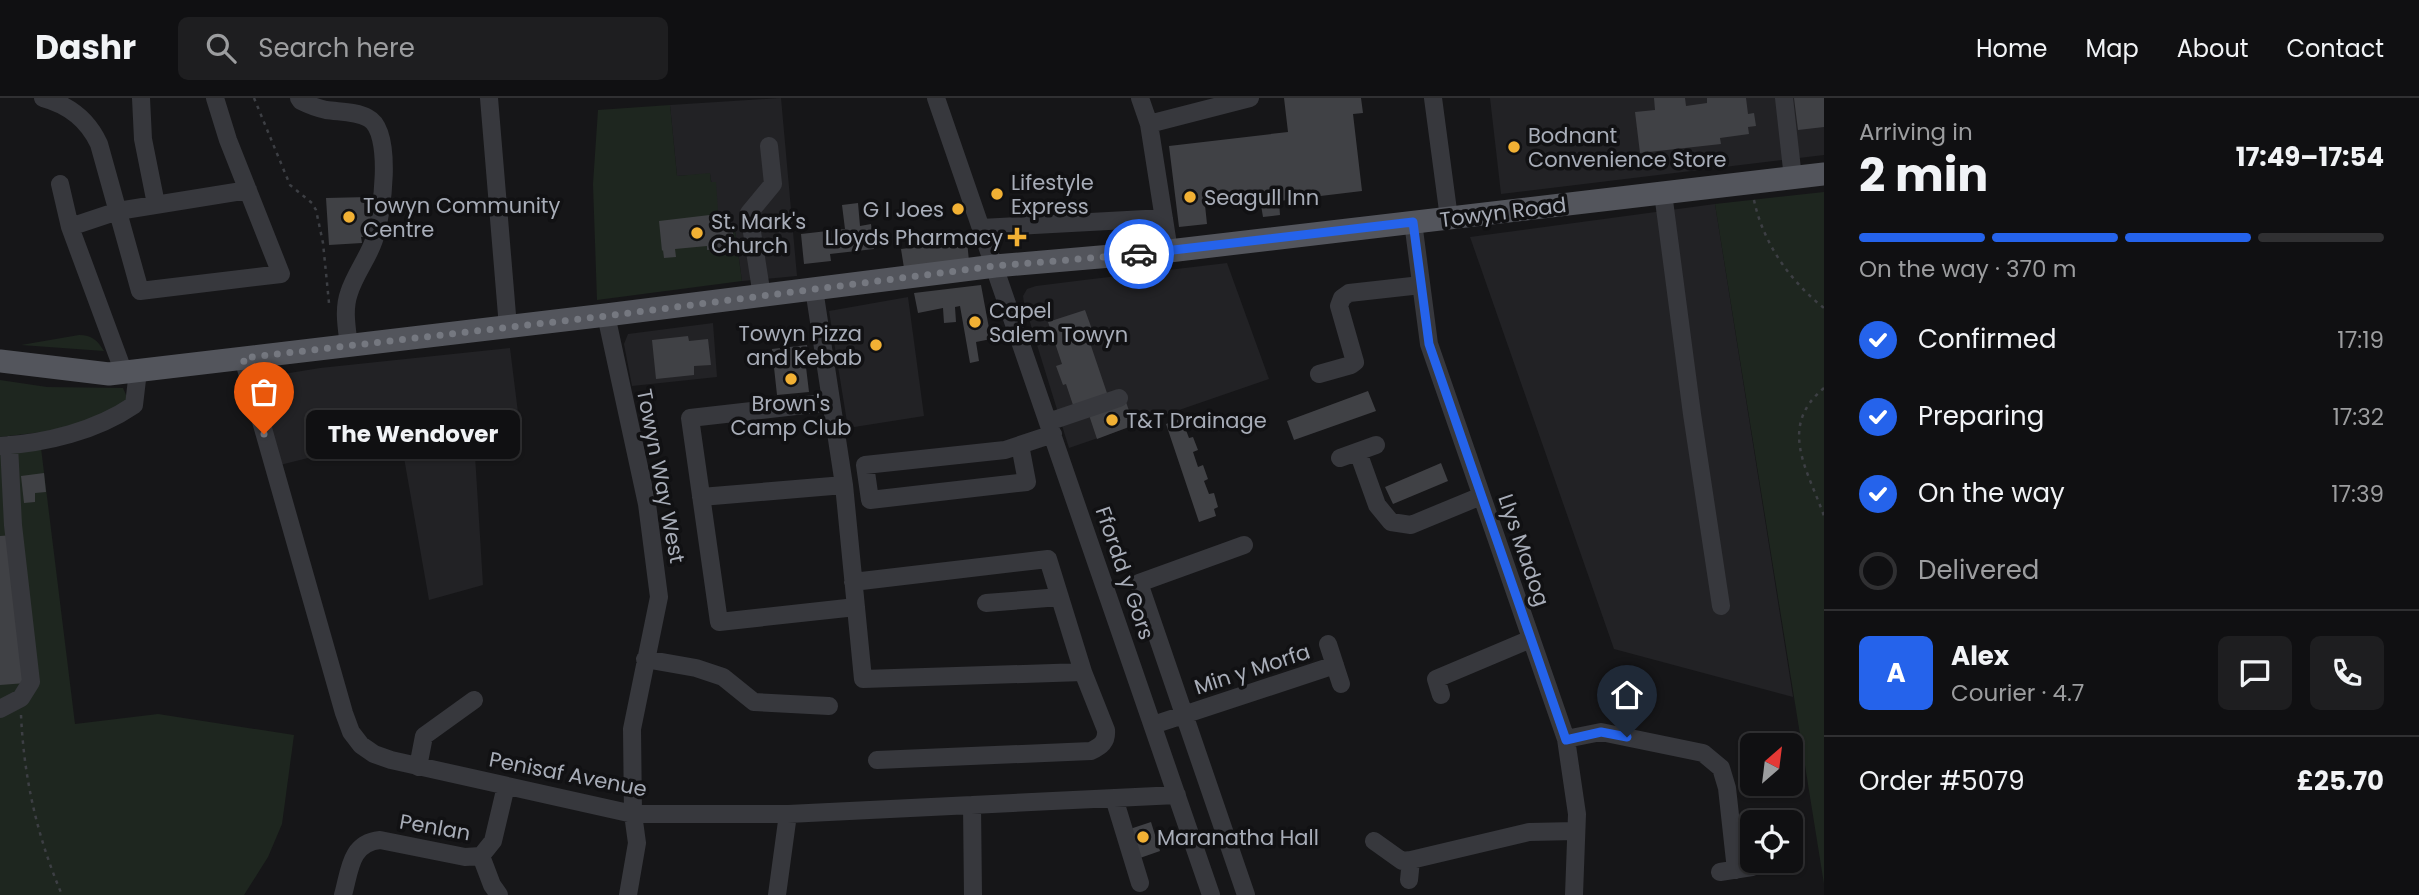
<!DOCTYPE html>
<meta charset="utf-8">
<style>
body{margin:0;font-family:Poppins,sans-serif;background:#1e1e20;color:#f1f3f6;height:100vh;display:flex;flex-direction:column;font-size:26px;white-space:nowrap}
*{box-sizing:border-box;margin:0}
p{font-size:23px;color:#9c9d9f}
.icon{flex:none;width:38px;height:38px;fill:none;stroke:currentColor;stroke-width:2;stroke-linecap:round;stroke-linejoin:round}
.map{position:relative;flex:1;overflow:hidden}
.details{display:flex;flex-direction:column;background:#101012;width:595px}
.details>*{flex:none}
.needle{width:46px;rotate:28deg}
.controls{position:absolute;left:1740px;top:635px;display:grid;gap:14px}
.controls a{display:grid;place-items:center;width:63px;height:63px;border-radius:10px;background:#101012;box-shadow:0 2px 5px #0004,0 0 0 2px #303032;font-size:35px}
.pin{position:absolute;display:grid;place-items:center;width:60px;height:60px;color:#fff;margin:-72px -30px;border-radius:50% 50% 50% 0;rotate:-45deg;box-shadow:0 0 7px #0007}
.pin .icon{rotate:45deg}
.courier{position:absolute;display:grid;place-items:center;width:70px;height:70px;margin:-35px;border:5px solid #2563eb;border-radius:50%;background:#fff;color:#222;box-shadow:0 2px 9px #0007}
.bubble{position:absolute;height:49px;border-radius:10px;background:#101012;box-shadow:0 2px 5px #0004,0 0 0 2px #303032;font-size:23px;font-weight:700;line-height:49px;text-align:center}
.overview em{font-style:normal;font-weight:700}
.overview div{display:flex;flex-direction:column-reverse}
.overview{display:flex;align-items:center;justify-content:space-between;height:119px;padding:0 35px}
h1{font-size:46px;font-weight:700;line-height:52px}
.bar{display:grid;grid-template-columns:repeat(4,1fr);gap:10px 7px;align-content:center;height:84px;padding:0 35px}
.bar i{height:9px;border-radius:5px;background:#303032}
.bar .on{background:#2563eb}
.bar p{grid-column:span 4}
.line{display:flex;align-items:center;gap:18px;padding:0 35px;border-top:2px solid #303032}
.line div{flex:1}
.round{display:grid;place-items:center;flex:none;width:74px;height:74px;border-radius:10px;background:#1e1e20}
ol{padding:0 35px;list-style:none}
li{display:flex;align-items:center;gap:21px;height:77px}
li p{margin-inline-start:auto}
li .icon{padding:7px;border-radius:50%;background:#2563eb;color:#fff;stroke-width:4}
li:last-child{color:#9c9d9f}
li i{width:38px;height:38px;border:4px solid #303032;border-radius:50%}
header{display:flex;align-items:center;gap:42px;box-sizing:border-box;height:98px;padding:0 35px;background:#101012;border-bottom:2px solid #303032}
header strong{font-size:33px}
nav{display:flex;gap:38px;margin-inline-start:auto;font-size:24px}
.search{width:490px;height:63px;background:#1e1e20;display:flex;align-items:center;gap:18px;box-sizing:border-box;padding:0 24px;border-radius:10px;color:#9c9d9f;font-size:26px}
main{display:flex;flex:1;min-height:0}
.map>svg:first-child{display:block}
.built{fill:#222225}
.green{fill:#1e261f}
.building{fill:#404145}
.lines{fill:none;stroke-linecap:round;stroke-linejoin:round}
.path{stroke:#3d3f44;stroke-width:2.5;stroke-dasharray:3.5 5;stroke-linecap:butt}
.minor{stroke:#37383d;stroke-width:18}
.major{stroke:#53555c;stroke-width:23}
.done{stroke:#757880;stroke-width:7;stroke-dasharray:0 12.6}
.route{stroke:#2563eb;stroke-width:9}
.poi-dot{fill:#f2b134;stroke:#111113;stroke-width:2.5}
.labels{text-anchor:middle;dominant-baseline:central;stroke-width:7;stroke-linejoin:round;paint-order:stroke}
.poi-label{font-size:21px;fill:#a8adb8;stroke:#111113;text-anchor:start}
.street-label{font-size:21px;fill:#a8adb8;stroke:#111113}
</style>
<header>
<strong>Dashr</strong>
<div class="search"><svg class="icon" aria-label="search" viewBox="0 0 24 24"><circle cx="10" cy="10" r="6"/><path d="M15 15l6 6"/></svg>Search here</div>
<nav><a>Home</a><a>Map</a><a>About</a><a>Contact</a></nav>
</header>
<main>
<div class="map">
<svg width="1824" height="797" viewBox="0 0 1824 797">
<rect width="100%" height="100%" fill="#161618"/>
<!-- built -->
<path class="built" d="M781 0 797 178 742 183 734 125 719 128 710 76 677 78 670 7Z
M1490 0H1824V57L1501 96Z
M1715 106 1793 599 1614 551 1470 139Z
M1227 165 1269 281 1069 350 1024 205 1023 198 1027 191 1036 188 1084 182Z
M908 199 924 318 848 330 829 213Z
M713 225 717 279 632 288 624 246 628 236Z
M510 250 521 339 474 341 483 487 429 502 400 337 280 367 259 280 320 270Z"/>
<!-- green -->
<path class="green" d="M670 7 677 78 710 75 711 84H716L719 127 734 125 742 183 597 202 593 86 598 12Z
M1824 94V786L1715 106Z
M79 237C92 237 97 242 104 253L21 247Z
M0 282 47 289 123 290 129 304 105 319 59 332 0 339Z
M41 350 75 626 158 616 294 637 282 726 268 759 244 797H0V354Z"/>
<!-- building -->
<path class="building" d="M1284 0H1361L1363 15 1353 16 1362 93 1279 103 1280 117 1263 119 1260 101 1205 107 1207 126 1179 129 1169 48 1288 34Z
M1654 0H1685L1686 8 1707 5V0H1746L1748 16 1754 15 1756 28 1748 29 1749 36 1720 40 1721 46 1640 55 1635 14 1655 12Z
M1794 0H1824V29L1798 32Z
M369 99 372 138 361 139 362 145 329 147 326 100Z
M858 105 860 128 871 126 874 151 830 156 831 163 804 166 801 136 845 131 842 107Z
M718 116 719 128 732 126 734 143 723 144V150L707 152V148L675 151 676 159 664 160 663 152 662 153 659 123Z
M1025 134 1026 142 1008 143 1007 135Z
M967 143 969 163 904 170 901 151Z
M981 187 991 241 976 244 979 263 970 265 960 208 955 209 956 224 944 225 943 210 918 215 914 195Z
M1085 212 1094 237 1088 239 1108 298 1074 310 1066 286 1063 287 1056 268 1062 266 1048 224Z
M688 238 689 243 708 241 711 267 694 268V277L656 281 652 242Z
M807 247 810 269H806L809 294 777 297 772 251Z
M1368 293 1376 313 1294 342 1287 323Z
M1126 304 1134 327 1097 341 1089 317Z
M1185 319 1188 326 1184 327 1189 340 1193 339 1198 352 1193 354 1198 369 1203 367 1208 381 1204 383 1209 396 1214 395 1218 409 1214 411 1216 418 1199 424 1166 326Z
M1441 365 1448 383 1393 406 1385 389Z
M44 375 46 394 35 395V404L24 405 21 378Z
M13 437 26 585 0 587V438Z
M1151 724 1160 753 1140 760 1127 732Z"/>
<g class="lines">
<!-- path -->
<path class="path" d="M254 0 290 87 312 105 316 112 323 145 329 205
M1754 102C1763 145 1790 183 1824 210
M1824 290C1777 329 1808 372 1824 418
M21 617C24 681 37 738 62 797"/>
<!-- minor -->
<path class="minor" d="M43 0C69 7 88 22 99 46L140 193 281 176 228 42 215 0
M141 0 143 41 156 106
M299 0 301 3C309 7 317 10 326 12 340 14 356 13 368 20 394 33 382 118 374 142 368 160 355 176 349 195 343 212 347 231 349 248
M489 0 508 229
M936 0 1211 797
M1140 0 1149 26 1169 153
M1433 0 1449 120
M1784 0 1793 80
M1149 26 1250 0
M60 86 70 129 124 275
M1663 95 1692 316 1721 508
M1413 124 1429 246 1566 641 1577 716 1574 797
M70 129 118 113 248 92
M981 130 1164 120
M814 191 844 387 863 581 1083 574 1048 461 853 484
M762 198 749 115 773 86 769 48
M606 217 647 406 659 499 632 631 633 716 637 745 628 797
M243 260 344 615 351 634 361 647 374 656 391 662 633 716H788L1177 697
M1319 276 1351 267 1355 264 1339 208 1342 200 1349 195 1421 187
M831 304 690 320 719 524 856 509
M1048 324 1119 300
M1020 347 1027 384 870 402 865 367 1005 352 1053 336
M0 348C46 345 96 333 134 307L138 273
M1358 354 1377 407 1391 424 1411 427 1481 398
M1340 360 1376 347
M701 399 844 387
M1244 447 1139 485 1246 797
M986 505 1060 499
M1328 546 1341 586
M645 561 696 570 723 579 754 604 829 608
M1441 597 1436 581 1531 541
M0 611 21 600 31 584 13 427 9 347
M1153 627 1335 567
M1566 641 1601 634 1703 655 1721 670 1727 690 1736 772
M877 662 1091 653C1101 648 1107 644 1106 632L1083 574
M418 669 424 638 474 602
M1114 700 1140 785
M972 707 973 797
M1374 743 1402 763 1411 762 1529 734 1576 733
M481 758 492 787 499 797
M1720 774 1752 769
M1409 782 1411 762
M343 797C350 772 350 745 380 742L465 759 481 758 493 743 506 688
M777 797 788 716"/>
<!-- major -->
<path class="major" d="M0 263 109 276 606 217 995 168 1169 153 1824 76"/>
</g>
<g class="lines">
<!-- done -->
<path class="done" d="M264 336 243 260 606 218 995 168 1139 156"/>
<!-- route -->
<path class="route" d="M1139 156 1413 124 1429 246 1566 642 1601 634 1627 639"/>
</g>
<!-- markers -->
<g class="poi-dot">
<circle cx="1514" cy="49" r="7"/>
<circle cx="997" cy="96" r="7"/>
<circle cx="1190" cy="99" r="7"/>
<circle cx="958" cy="111" r="7"/>
<circle cx="349" cy="119" r="7"/>
<circle cx="697" cy="135" r="7"/>
<path d="M1013.5 128.5h7v7h7v7h-7v7h-7v-7h-7v-7h7z"/>
<circle cx="975" cy="224" r="7"/>
<circle cx="876" cy="247" r="7"/>
<circle cx="791" cy="281" r="7"/>
<circle cx="1112" cy="322" r="7"/>
<circle cx="1143" cy="739" r="7"/>
</g>
<g class="labels">
<!-- poi labels -->
<g class="poi-label">
<text x="1528" y="37">Bodnant<tspan x="1528" dy="24">Convenience Store</tspan></text>
<text x="1011" y="84">Lifestyle<tspan x="1011" dy="24">Express</tspan></text>
<text x="1204" y="99">Seagull Inn</text>
<text x="363" y="107">Towyn Community<tspan x="363" dy="24">Centre</tspan></text>
<text x="944" y="111" text-anchor="end">G I Joes</text>
<text x="711" y="123">St. Mark's<tspan x="711" dy="24">Church</tspan></text>
<text x="1003" y="139" text-anchor="end">Lloyds Pharmacy</text>
<text x="989" y="212">Capel<tspan x="989" dy="24">Salem Towyn</tspan></text>
<text x="862" y="235" text-anchor="end">Towyn Pizza<tspan x="862" dy="24">and Kebab</tspan></text>
<text x="791" y="305" text-anchor="middle">Brown's<tspan x="791" dy="24">Camp Club</tspan></text>
<text x="1126" y="322">T&amp;T Drainage</text>
<text x="1157" y="739">Maranatha Hall</text>
</g>
<!-- street labels -->
<g class="street-label">
<text transform="translate(1503 114) rotate(-7)">Towyn Road</text>
<text transform="translate(661 378) rotate(79)">Towyn Way West</text>
<text transform="translate(1524 452) rotate(71)">Llys Madog</text>
<text transform="translate(1125 475) rotate(71)">Ffordd y Gors</text>
<text transform="translate(1252 571) rotate(-18)">Min y Morfa</text>
<text transform="translate(568 676) rotate(11)">Penisaf Avenue</text>
<text transform="translate(435 729) rotate(10)">Penlan</text>
</g>
</g>
</svg>
<div class="controls">
<a><svg class="needle" viewBox="-14 -14 28 28"><path d="M0-13l5 13h-10z" fill="#e53935"/><path d="M0 13l5-13h-10z" fill="#9c9d9f"/></svg></a>
<a><svg class="icon" aria-label="locate" viewBox="0 0 24 24"><circle cx="12" cy="12" r="6"/><path d="M12 2v4M12 18v4M2 12h4M18 12h4"/></svg></a>
</div>
<div class="pin" style="left:264px;top:336px;background:#ea580c"><svg class="icon" aria-label="bag" viewBox="0 0 24 24"><path d="M5 8h14l-1 12H6zM9 8a3 3 0 0 1 6 0"/></svg></div>
<div class="pin" style="left:1627px;top:639px;background:#1f2937"><svg class="icon" aria-label="home" viewBox="0 0 24 24"><path d="M3 11l9-7 9 7M6 9v11h12V9"/></svg></div>
<div class="courier" style="left:1139px;top:156px"><svg class="icon" aria-label="car" viewBox="0 0 24 24"><path d="M5 17H2v-5l4-1 3-4h7l3 4 3 1v5h-3M9 17h6M6 11h13"/><circle cx="7" cy="17" r="2"/><circle cx="17" cy="17" r="2"/></svg></div>
<div class="bubble" style="left:306px;top:312px;width:214px">The Wendover</div>
</div>
<section class="details">
<div class="overview"><div><h1>2 min</h1><p>Arriving in</p></div><em>17:49–17:54</em></div>
<div class="bar"><i class="on"></i><i class="on"></i><i class="on"></i><i></i><p>On the way · 370 m</p></div>
<ol>
<li><svg class="icon" aria-label="check" viewBox="0 0 24 24"><path d="M5 12l5 5 9-10"/></svg>Confirmed<p>17:19</p></li>
<li><svg class="icon" aria-label="check" viewBox="0 0 24 24"><path d="M5 12l5 5 9-10"/></svg>Preparing<p>17:32</p></li>
<li><svg class="icon" aria-label="check" viewBox="0 0 24 24"><path d="M5 12l5 5 9-10"/></svg>On the way<p>17:39</p></li>
<li><i></i>Delivered</li>
</ol>
<div class="line" style="height:126px"><b class="round" style="background:#2563eb;color:#fff">A</b><div><b>Alex</b><p>Courier · 4.7</p></div><a class="round"><svg class="icon" aria-label="chat" viewBox="0 0 24 24"><path d="M4 5h16v11H9l-5 4z"/></svg></a><a class="round"><svg class="icon" aria-label="phone" viewBox="0 0 24 24"><path d="M5 4h4l2 5-3 2q2 4 5 5l2-3 5 2v4C11 20 4 13 5 4z"/></svg></a></div>
<div class="line" style="height:91px"><div>Order #5079</div><b>£25.70</b></div>
</section>
</main>
